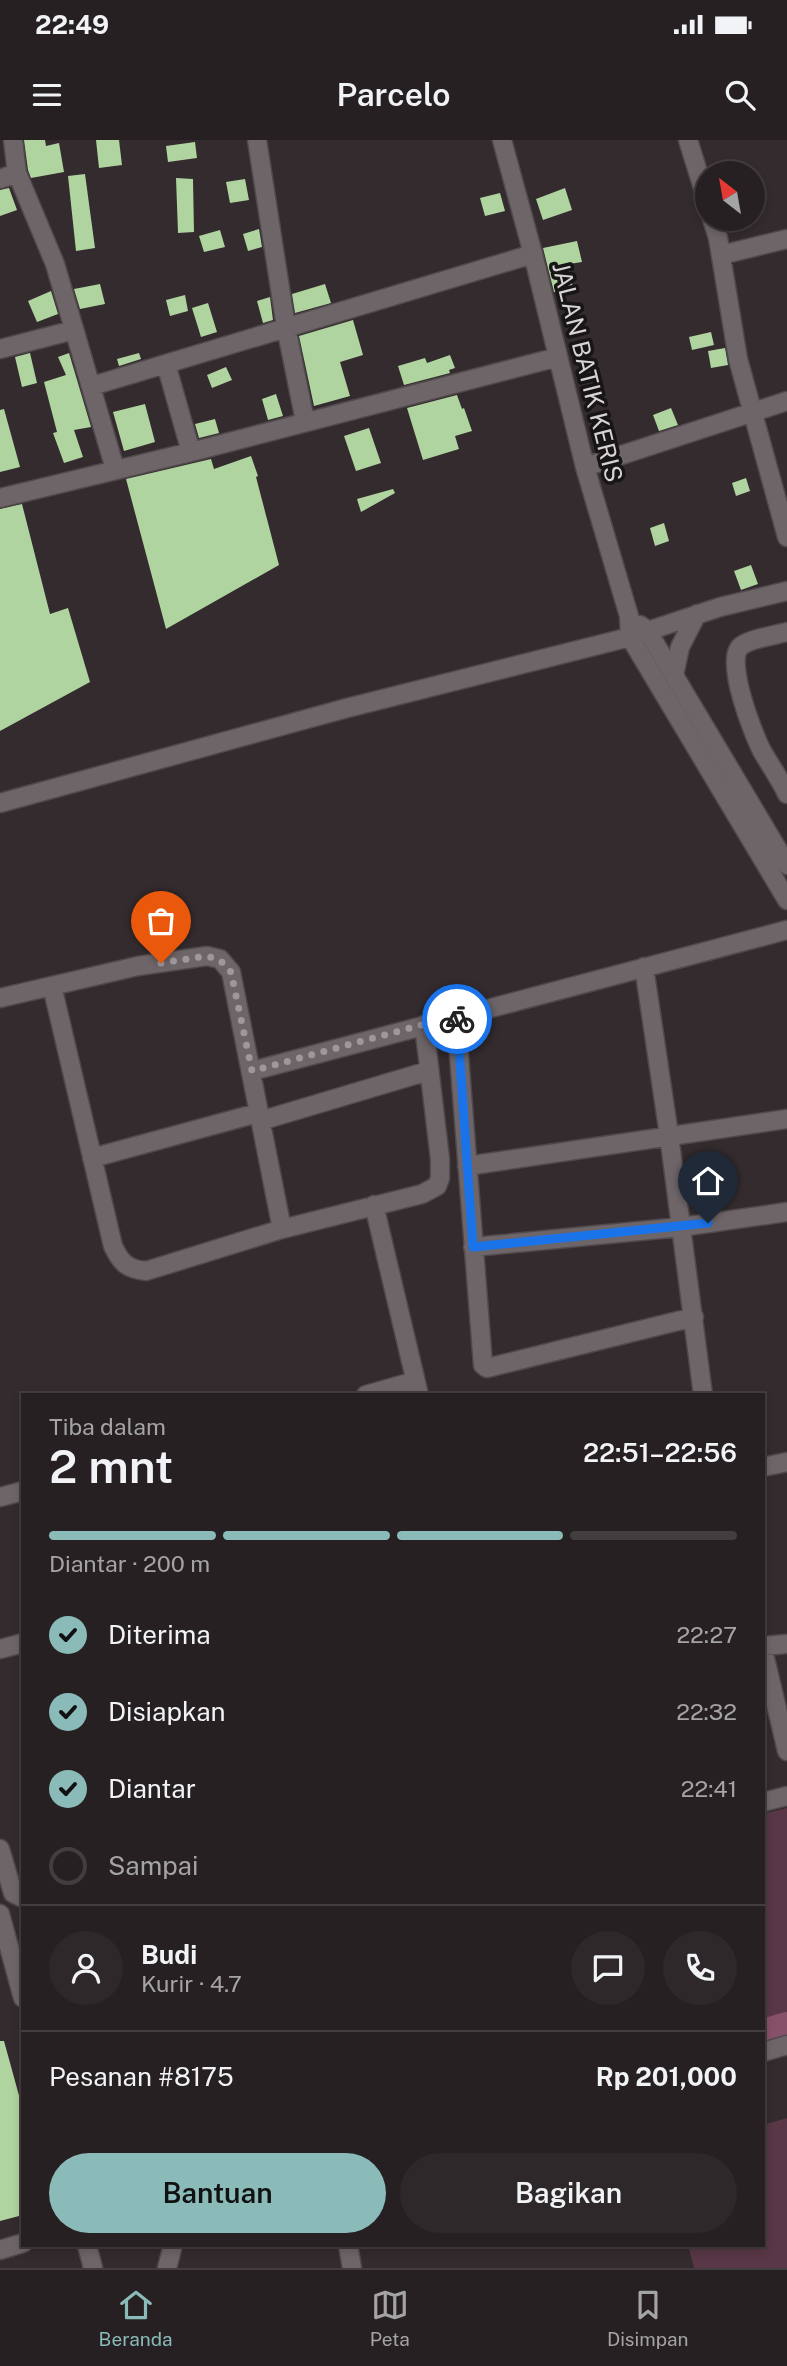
<!DOCTYPE html>
<html lang="id">
<meta charset="utf-8">
<style>
body{margin:0;font-family:"Public Sans",sans-serif;background:#2e282a;color:#f1f3f6;height:100vh;display:flex;flex-direction:column;font-size:26px;white-space:nowrap}
*{box-sizing:border-box;margin:0}
p{font-size:23px;color:#a4a3a5}
.icon{flex:none;width:38px;height:38px;fill:none;stroke:currentColor;stroke-width:2;stroke-linecap:round;stroke-linejoin:round}
.map{position:relative;flex:1;overflow:hidden}
.drawer{position:absolute;left:21px;top:1253px;width:744px;height:854px;display:flex;flex-direction:column;background:#262022;border-radius:0px;box-shadow:0 4px 10px #0003,0 0 0 2px #423e40}
.drawer>*{flex:none}
.needle{width:46px;rotate:329deg}
.fabs{position:absolute;left:695px;top:21px;display:grid;gap:14px}
.fabs a{display:grid;place-items:center;width:70px;height:70px;border-radius:50%;background:#262022;box-shadow:0 4px 10px #0003,0 0 0 2px #423e40;font-size:35px}
.pin{position:absolute;display:grid;place-items:center;width:60px;height:60px;color:#fff;margin:-72px -30px;border-radius:50% 50% 50% 0;rotate:-45deg;box-shadow:0 0 7px #0007}
.pin .icon{rotate:45deg}
.courier{position:absolute;display:grid;place-items:center;width:70px;height:70px;margin:-35px;border:5px solid #1a73e8;border-radius:50%;background:#fff;color:#222;box-shadow:0 2px 9px #0007}
.overview em{font-style:normal;font-weight:600}
.overview div{display:flex;flex-direction:column-reverse}
.overview{display:flex;align-items:center;justify-content:space-between;height:119px;padding:0 28px}
h1{font-size:46px;font-weight:600;line-height:52px}
.bar{display:grid;grid-template-columns:repeat(4,1fr);gap:10px 7px;align-content:center;height:84px;padding:0 28px}
.bar i{height:9px;border-radius:5px;background:#423e40}
.bar .on{background:#8bbbb9}
.bar p{grid-column:span 4}
.line{display:flex;align-items:center;gap:18px;padding:0 28px;border-top:2px solid #423e40}
.line div{flex:1}
.round{display:grid;place-items:center;flex:none;width:74px;height:74px;border-radius:37px;background:#2e282a}
ol{padding:0 28px;list-style:none}
li{display:flex;align-items:center;gap:21px;height:77px}
li p{margin-inline-start:auto}
li .icon{padding:7px;border-radius:50%;background:#8bbbb9;color:#111;stroke-width:4}
li:last-child{color:#a4a3a5}
li i{width:38px;height:38px;border:4px solid #423e40;border-radius:50%}
.cta{display:flex;gap:14px;margin-top:auto;padding:14px 28px}
.cta a{flex:1;height:80px;border-radius:42px;background:#8bbbb9;color:#111;font-size:28px;font-weight:600;line-height:80px;text-align:center}
.cta a+a{background:#2e282a;color:#f1f3f6}
.status{display:flex;justify-content:space-between;align-items:center;height:49px;padding:0 35px;background:#262022;direction:ltr}
.status svg{height:19px;fill:currentColor}
header{display:flex;justify-content:space-between;align-items:center;height:91px;padding:0 28px;background:#262022;font-size:32px;font-weight:600}
.dock{display:flex;justify-content:space-around;align-items:center;height:98px;border-top:2px solid #423e40;background:#262022;font-size:19px;color:#a4a3a5}
.dock a{display:grid;justify-items:center;gap:4px}
.dock .on{color:#8bbbb9}
.map>svg:first-child{display:block}
.green{fill:#593746}
.lines{fill:none;stroke-linecap:round;stroke-linejoin:round}
.river{stroke:#88516a;stroke-width:28}
.building{fill:#b0d49f}
.minor-casing{stroke:#50494b;stroke-width:21}
.minor{stroke:#6e6569;stroke-width:18}
.done{stroke:#9e989b;stroke-width:7;stroke-dasharray:0 12.6}
.route{stroke:#1a73e8;stroke-width:9}
.labels{text-anchor:middle;dominant-baseline:central;stroke-width:7;stroke-linejoin:round;paint-order:stroke}
.street-label{font-size:24px;fill:#d8d3d5;stroke:#181516}
</style>
<div class="status"><b>22:49</b><svg viewBox="0 0 49 12"><path d="M0 12V9h3v3zM5 12V6h3v6zM10 12V3h3v9zM15 12V0h3v12zM26 1h20v11H26zM47 4h2v5h-2z"/></svg></div>
<header><svg class="icon" aria-label="menu" viewBox="0 0 24 24"><path d="M4 6h16M4 12h16M4 18h16"/></svg>Parcelo<svg class="icon" aria-label="search" viewBox="0 0 24 24"><circle cx="10" cy="10" r="6"/><path d="M15 15l6 6"/></svg></header>
<div class="map">
<svg width="787" height="2128" viewBox="0 0 787 2128">
<rect width="100%" height="100%" fill="#332b2e"/>
<!-- green -->
<path class="green" d="M787 1668V1899L763 1906V1674Z
M787 1978V2128H694L688 2105H763V1985Z"/>
<g class="lines">
<!-- river -->
<path class="river" d="M763 1893 787 1886"/>
</g>
<!-- building -->
<path class="building" d="M24 0H45L46 6 59 3 64 32 31 38 28 30Z
M96 0H119L122 25 99 28Z
M195 2 197 18 168 22 166 6Z
M85 34 95 108 76 111 68 36Z
M176 38 193 39 194 92 178 93Z
M245 39 249 60 230 63 226 42Z
M9 48 17 70 0 76V50Z
M565 48 572 70 543 80 536 59Z
M500 53 505 71 485 76 480 58Z
M259 89 262 107 248 111 243 94Z
M220 90 225 107 204 112 199 96Z
M577 101 582 122 569 124 573 149 554 152 543 108Z
M100 144 105 164 80 169 74 149Z
M325 144 331 163 295 173 292 154Z
M51 151 58 174 37 182 28 161Z
M185 155 188 171 170 176 166 160Z
M270 157 273 180 263 183 257 161Z
M208 163 217 192 201 197 192 168Z
M353 180 363 215 340 222 350 256 314 266 299 196Z
M711 192 714 205 692 210 689 197Z
M725 208 728 225 711 228 708 211Z
M30 213 37 243 22 247 15 217Z
M69 213 91 287 74 290 83 317 64 323 53 293 57 292 44 242 66 235 58 217Z
M139 213 141 219 119 226 117 219Z
M450 215 455 228 449 230 450 233 404 245 398 226 425 218 427 223Z
M226 227 232 240 212 248 207 235Z
M276 254 283 276 268 280 262 259Z
M457 255 462 269 464 268 472 291 455 296 459 309 423 320 407 268Z
M145 264 155 302 124 311 113 272Z
M671 268 678 285 659 291 653 275Z
M4 269 20 327 0 332V270Z
M215 279 219 293 199 298 195 284Z
M369 288 381 323 356 331 344 296Z
M251 316 258 336 256 337 279 425 166 489 126 339 211 319 214 329Z
M746 338 750 351 736 356 732 343Z
M393 349 395 353 361 372 357 359Z
M22 364 50 474 68 468 90 542 0 591V369Z
M664 383 669 401 655 406 650 388Z
M751 425 758 444 741 450 734 431Z
M0 1901H4L23 1970V2075L0 2081Z"/>
<g class="lines">
<!-- minor casing -->
<g class="minor-casing">
<path id="minor" d="M13 0 17 33
M257 0 286 187 305 281
M502 0 533 114 585 327 629 476 630 497 787 760
M688 0 707 61
M0 39 17 33 55 124 115 329
M712 79 718 98 738 219 787 397
M721 115 787 99
M0 209 74 190
M166 224 191 312
M92 246 533 114
M585 327 787 261
M0 358 191 312 558 217
M640 485 647 490 787 725
M787 492C776 495 748 499 740 507 725 521 753 594 762 611 770 625 780 639 787 654
M674 535 680 507 697 474
M0 663 347 568 630 497 720 467 787 451
M644 827 669 995 703 1255
M52 846 113 1106C121 1123 127 1129 146 1131L282 1089 422 1054 437 1046 440 1038V1019L424 885
M0 858 138 826 207 816 220 819 231 832 282 1089
M456 877 483 1225 487 1228 694 1177
M252 931 787 790
M260 981 428 931
M92 1018 258 973
M467 1026 787 979
M374 1065 419 1255
M473 1107 681 1087 787 1072
M366 1255 415 1241
M763 1327 787 1322
M0 1357 23 1351
M763 1506 787 1504
M0 1509 23 1503
M763 1510 787 1611
M763 1662 787 1656
M0 1709 13 1753 23 1758
M0 1774 23 1858
M763 1912 787 1905
M87 2105 93 2128
M348 2105 352 2128
M0 2110 23 2103
M167 2128 173 2105"/>
</g>
<!-- minor -->
<use href="#minor" class="minor"/>
</g>
<g class="lines">
<!-- done -->
<path class="done" d="M161 823 206 816 220 820 231 832 252 931 447 878 456 877 457 879"/>
<!-- route -->
<path class="route" d="M457 879 473 1107 708 1083"/>
</g>
<g class="labels">
<!-- street labels -->
<g class="street-label">
<text transform="translate(588 232) rotate(76)">JALAN BATIK KERIS</text>
</g>
</g>
</svg>
<div class="fabs">
<a><svg class="needle" viewBox="-14 -14 28 28"><path d="M0-13l5 13h-10z" fill="#e53935"/><path d="M0 13l5-13h-10z" fill="#a4a3a5"/></svg></a>
</div>
<div class="pin" style="left:161px;top:823px;background:#ea580c"><svg class="icon" aria-label="bag" viewBox="0 0 24 24"><path d="M5 8h14l-1 12H6zM9 8a3 3 0 0 1 6 0"/></svg></div>
<div class="pin" style="left:708px;top:1083px;background:#1f2937"><svg class="icon" aria-label="home" viewBox="0 0 24 24"><path d="M3 11l9-7 9 7M6 9v11h12V9"/></svg></div>
<div class="courier" style="left:457px;top:879px"><svg class="icon" aria-label="bike" viewBox="0 0 24 24"><circle cx="6" cy="16" r="4"/><circle cx="18" cy="16" r="4"/><path d="M6 16l4-8h5l3 8M10 8l3 8H6M13 5h3"/></svg></div>
<section class="drawer">
<div class="overview"><div><h1>2 mnt</h1><p>Tiba dalam</p></div><em>22:51–22:56</em></div>
<div class="bar"><i class="on"></i><i class="on"></i><i class="on"></i><i></i><p>Diantar · 200 m</p></div>
<ol>
<li><svg class="icon" aria-label="check" viewBox="0 0 24 24"><path d="M5 12l5 5 9-10"/></svg>Diterima<p>22:27</p></li>
<li><svg class="icon" aria-label="check" viewBox="0 0 24 24"><path d="M5 12l5 5 9-10"/></svg>Disiapkan<p>22:32</p></li>
<li><svg class="icon" aria-label="check" viewBox="0 0 24 24"><path d="M5 12l5 5 9-10"/></svg>Diantar<p>22:41</p></li>
<li><i></i>Sampai</li>
</ol>
<div class="line" style="height:126px"><a class="round"><svg class="icon" aria-label="person" viewBox="0 0 24 24"><circle cx="12" cy="8" r="4"/><path d="M4 21q1-7 8-7t8 7"/></svg></a><div><b>Budi</b><p>Kurir · 4.7</p></div><a class="round"><svg class="icon" aria-label="chat" viewBox="0 0 24 24"><path d="M4 5h16v11H9l-5 4z"/></svg></a><a class="round"><svg class="icon" aria-label="phone" viewBox="0 0 24 24"><path d="M5 4h4l2 5-3 2q2 4 5 5l2-3 5 2v4C11 20 4 13 5 4z"/></svg></a></div>
<div class="line" style="height:91px"><div>Pesanan #8175</div><b>Rp 201,000</b></div>
<div class="cta"><a>Bantuan</a><a>Bagikan</a></div>
</section>
</div>
<nav class="dock">
<a class="on"><svg class="icon" aria-label="home" viewBox="0 0 24 24"><path d="M3 11l9-7 9 7M6 9v11h12V9"/></svg>Beranda</a>
<a><svg class="icon" aria-label="map" viewBox="0 0 24 24"><path d="M3 6l6-2 6 2 6-2v14l-6 2-6-2-6 2zM9 4v14M15 6v14"/></svg>Peta</a>
<a><svg class="icon" aria-label="saved" viewBox="0 0 24 24"><path d="M7 4h10v16l-5-4-5 4z"/></svg>Disimpan</a>
</nav>
